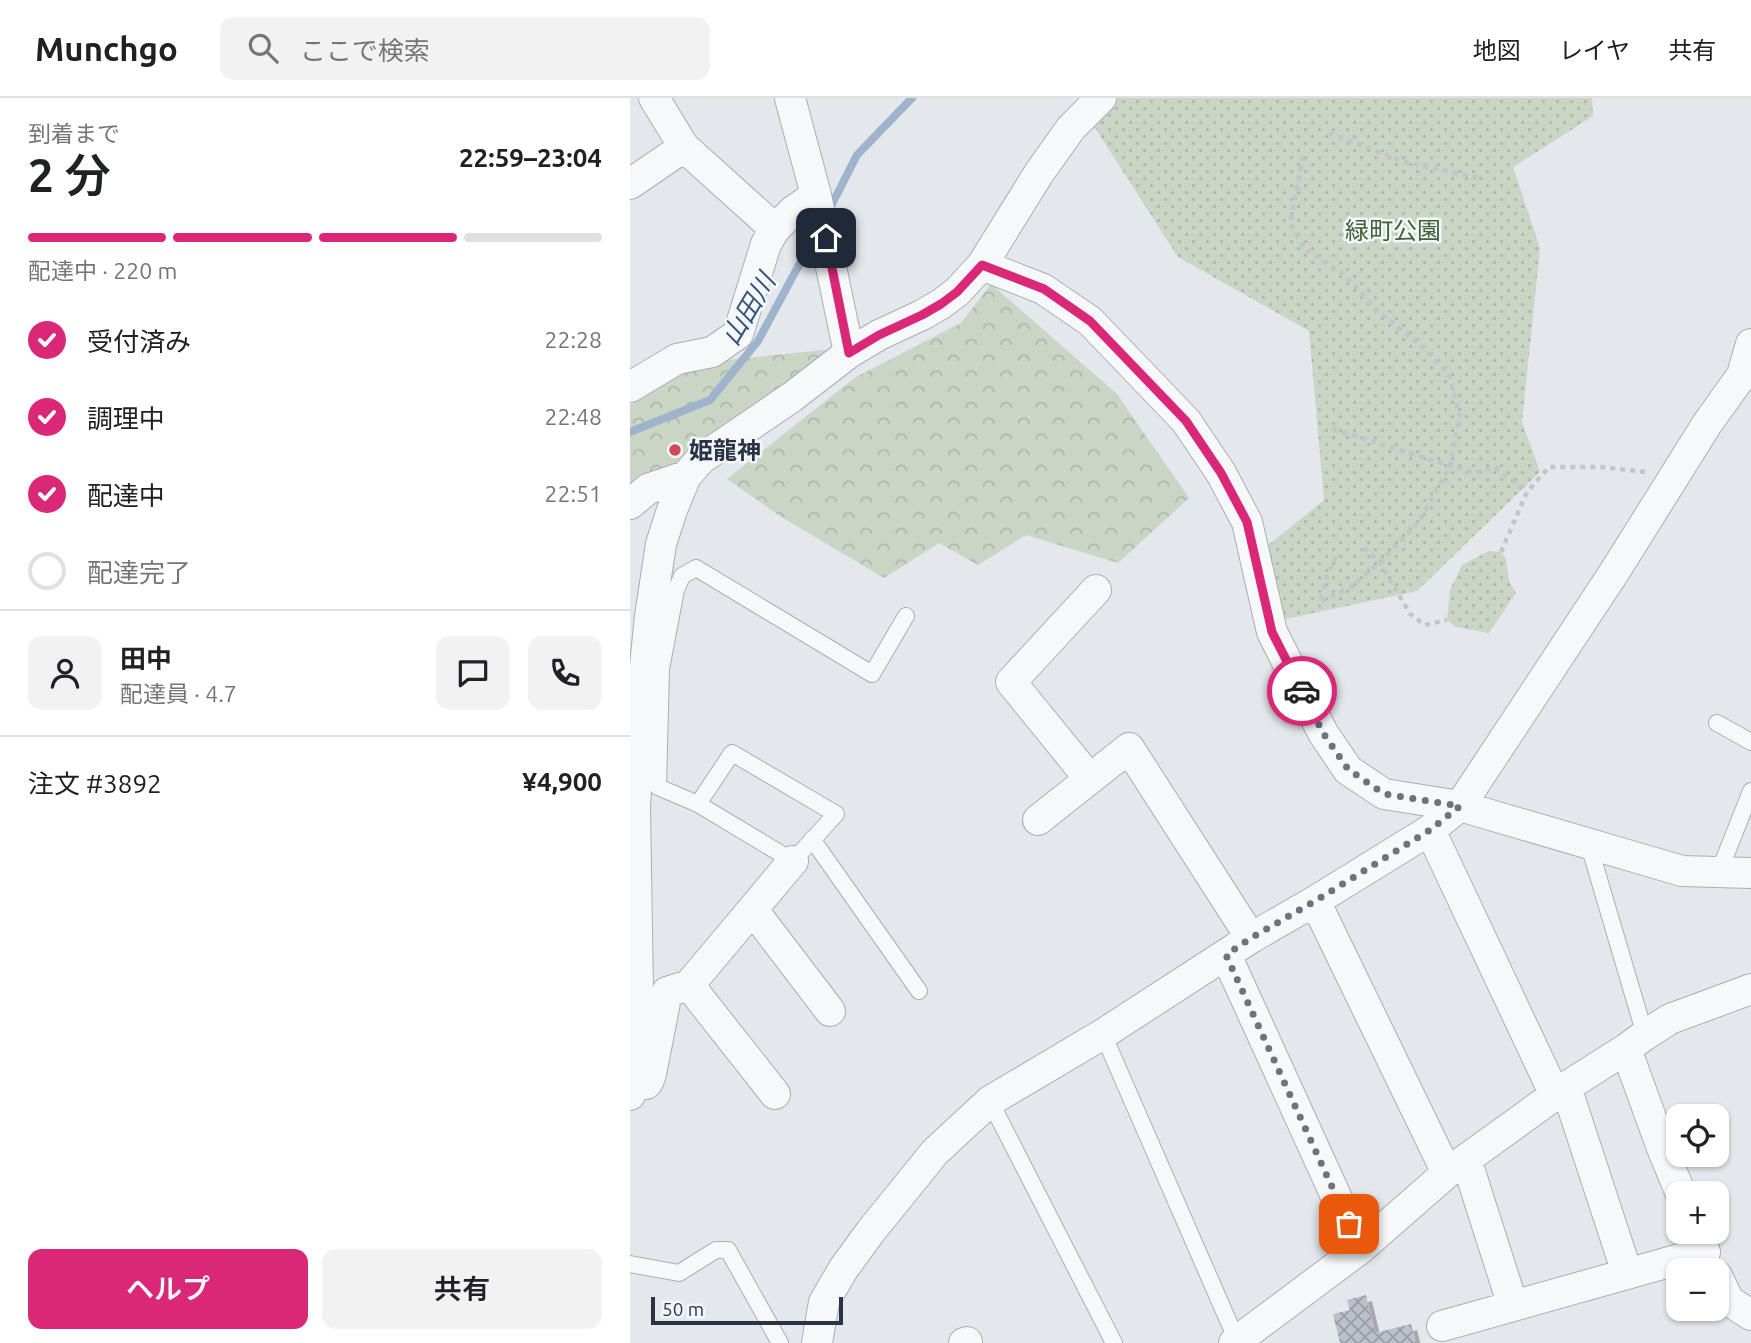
<!DOCTYPE html>
<html lang="ja">
<meta charset="utf-8">
<style>
body{margin:0;font-family:Ubuntu,"Noto Sans JP",sans-serif;background:#f2f2f2;color:#202124;height:100vh;display:flex;flex-direction:column;font-size:26px;white-space:nowrap}
*{box-sizing:border-box;margin:0}
p{font-size:23px;color:#757577}
.icon{flex:none;width:38px;height:38px;fill:none;stroke:currentColor;stroke-width:2;stroke-linecap:round;stroke-linejoin:round}
.map{position:relative;flex:1;overflow:hidden}
.drawer{display:flex;flex-direction:column;background:#fff;width:630px}
.drawer>*{flex:none}
.controls{position:absolute;left:1036px;top:1006px;display:grid;gap:14px}
.controls a{display:grid;place-items:center;width:63px;height:63px;border-radius:14px;background:#fff;box-shadow:0 2px 5px #0004;font-size:35px}
.scale{position:absolute;left:21px;bottom:18px;width:192px;box-sizing:border-box;padding-left:7px;border:4px solid #2b3445;border-top:0;font-size:19px;line-height:24px;white-space:nowrap;color:#2b3445;-webkit-text-stroke:5px #f4f6f9;paint-order:stroke}
.pin{position:absolute;display:grid;place-items:center;width:60px;height:60px;color:#fff;margin:-30px;border-radius:14px;box-shadow:0 4px 10px #0006}
.courier{position:absolute;display:grid;place-items:center;width:70px;height:70px;margin:-35px;border:5px solid #db2777;border-radius:50%;background:#fff;color:#222;box-shadow:0 2px 9px #0007}
.headline em{font-style:normal;font-weight:600}
.headline div{display:flex;flex-direction:column-reverse}
.headline{display:flex;align-items:center;justify-content:space-between;height:119px;padding:0 28px}
h1{font-size:46px;font-weight:600;line-height:52px}
.bar{display:grid;grid-template-columns:repeat(4,1fr);gap:10px 7px;align-content:center;height:84px;padding:0 28px}
.bar i{height:9px;border-radius:5px;background:#e0e0e0}
.bar .current{background:#db2777}
.bar p{grid-column:span 4}
.line{display:flex;align-items:center;gap:18px;padding:0 28px;border-top:2px solid #e0e0e0}
.line div{flex:1}
.round{display:grid;place-items:center;flex:none;width:74px;height:74px;border-radius:14px;background:#f2f2f2}
ol{padding:0 28px;list-style:none}
li{display:flex;align-items:center;gap:21px;height:77px}
li p{margin-inline-start:auto}
li .icon{padding:7px;border-radius:50%;background:#db2777;color:#fff;stroke-width:4}
li:last-child{color:#757577}
li i{width:38px;height:38px;border:4px solid #e0e0e0;border-radius:50%}
.cta{display:flex;gap:14px;margin-top:auto;padding:14px 28px}
.cta a{flex:1;height:80px;border-radius:14px;background:#db2777;color:#fff;font-size:28px;font-weight:600;line-height:80px;text-align:center}
.cta a+a{background:#f2f2f2;color:#202124}
header{display:flex;align-items:center;gap:42px;box-sizing:border-box;height:98px;padding:0 35px;background:#fff;border-bottom:2px solid #e0e0e0}
header strong{font-size:33px}
nav{display:flex;gap:38px;margin-inline-start:auto;font-size:24px}
.search{width:490px;height:63px;background:#f2f2f2;display:flex;align-items:center;gap:18px;box-sizing:border-box;padding:0 24px;border-radius:14px;color:#757577;font-size:26px}
main{display:flex;flex:1;min-height:0}
.map>svg:first-child{display:block}
.forest{fill:url(#forest-crowns)}
.park{fill:url(#park-dots)}
.lines{fill:none;stroke-linecap:round;stroke-linejoin:round}
.stream{stroke:#9fb4cc;stroke-width:8}
.building{fill:url(#building-cross-hatch);filter:url(#shadow)}
.lane-casing{stroke:#a9aeb7;stroke-width:18}
.street-casing{stroke:#a9aeb7;stroke-width:32}
.path{stroke:#c2c5cb;stroke-width:4.5;stroke-dasharray:5 5;stroke-linecap:butt}
.lane{stroke:#f7f8fa;stroke-width:16}
.street{stroke:#f7f8fa;stroke-width:30}
.done{stroke:#6c737f;stroke-width:7;stroke-dasharray:0 12.6}
.route{stroke:#db2777;stroke-width:9}
.poi-dot{fill:#d1495b;stroke:#f4f6f9;stroke-width:2.5}
.labels{text-anchor:middle;dominant-baseline:central;stroke-width:5;stroke-linejoin:round;paint-order:stroke}
.park-label{font-size:24px;fill:#3f6138;stroke:#f4f6f9}
.poi-label{font-size:24px;font-weight:bold;fill:#2b3445;stroke:#f4f6f9;text-anchor:start}
.water-label{font-size:26px;font-style:italic;fill:#34527a;stroke:#f4f6f9}
</style>
<header>
<strong>Munchgo</strong>
<div class="search"><svg class="icon" aria-label="search" viewBox="0 0 24 24"><circle cx="10" cy="10" r="6"/><path d="M15 15l6 6"/></svg>ここで検索</div>
<nav><a>地図</a><a>レイヤ</a><a>共有</a></nav>
</header>
<main>
<section class="drawer">
<div class="headline"><div><h1>2 分</h1><p>到着まで</p></div><em>22:59–23:04</em></div>
<div class="bar"><i class="current"></i><i class="current"></i><i class="current"></i><i></i><p>配達中 · 220 m</p></div>
<ol>
<li><svg class="icon" aria-label="check" viewBox="0 0 24 24"><path d="M5 12l5 5 9-10"/></svg>受付済み<p>22:28</p></li>
<li><svg class="icon" aria-label="check" viewBox="0 0 24 24"><path d="M5 12l5 5 9-10"/></svg>調理中<p>22:48</p></li>
<li><svg class="icon" aria-label="check" viewBox="0 0 24 24"><path d="M5 12l5 5 9-10"/></svg>配達中<p>22:51</p></li>
<li><i></i>配達完了</li>
</ol>
<div class="line" style="height:126px"><a class="round"><svg class="icon" aria-label="person" viewBox="0 0 24 24"><circle cx="12" cy="8" r="4"/><path d="M4 21q1-7 8-7t8 7"/></svg></a><div><b>田中</b><p>配達員 · 4.7</p></div><a class="round"><svg class="icon" aria-label="chat" viewBox="0 0 24 24"><path d="M4 5h16v11H9l-5 4z"/></svg></a><a class="round"><svg class="icon" aria-label="phone" viewBox="0 0 24 24"><path d="M5 4h4l2 5-3 2q2 4 5 5l2-3 5 2v4C11 20 4 13 5 4z"/></svg></a></div>
<div class="line" style="height:91px"><div>注文 #3892</div><b>¥4,900</b></div>
<div class="cta"><a>ヘルプ</a><a>共有</a></div>
</section>
<div class="map">
<svg width="1121" height="1245" viewBox="0 0 1121 1245">
<defs>
<pattern id="forest-crowns" width="20" height="18" patternUnits="userSpaceOnUse" patternTransform="scale(1.75)"><rect width="20" height="18" fill="#c9d6c5"/><path d="M2 6a3 3 0 1 1 6 0M12 15a3 3 0 1 1 6 0" fill="none" stroke="#adb8ab"/></pattern>
<pattern id="park-dots" width="8" height="8" patternUnits="userSpaceOnUse" patternTransform="scale(1.75)"><rect width="8" height="8" fill="#c9d6c5"/><path d="M2 2h.1M6 6h.1" fill="none" stroke="#adb8ab" stroke-width="1.8" stroke-linecap="round"/></pattern>
<pattern id="building-cross-hatch" width="8" height="8" patternUnits="userSpaceOnUse" patternTransform="scale(1.75)"><rect width="8" height="8" fill="#bbc0ca"/><path d="M0 0l8 8M0 8l8-8" fill="none" stroke="#989da6"/></pattern>
<filter id="shadow"><feDropShadow dx="6" dy="6" stdDeviation="0" flood-color="#0004"/></filter>
</defs>
<rect width="100%" height="100%" fill="#e4e7ec"/>
<!-- forest -->
<path class="forest" d="M361 186 487 296 559 400 488 465 396 437 348 467 309 445 254 480 150 418 97 381 226 279 331 225Z
M204 251 0 406V307L46 276 96 262Z"/>
<!-- park -->
<path class="park" d="M485 0H962L963 18 883 69 910 150 892 324 910 374 787 493 651 522 631 453 694 402 679 233 548 159 460 22Z
M859 453 871 454 876 461 879 483 886 495 859 535 826 529 817 522 820 492 832 467Z"/>
<g class="lines">
<!-- stream -->
<path class="stream" d="M199 112 227 57 282 0
M0 334 80 302 128 243 184 139"/>
</g>
<!-- building -->
<path class="building" d="M736 1197 745 1235 781 1226 786 1245H710L703 1216 720 1212 717 1202Z"/>
<g class="lines">
<!-- lane casing -->
<g class="lane-casing">
<path id="lane" d="M20 570 31 571 46 492 52 478 66 470 242 576 276 518
M31 571 28 689 68 706 163 763 206 716 102 655 68 706
M1087 625 1121 644
M182 741 289 893
M958 744 1015 937
M1089 774 1121 693
M473 936 607 1243
M360 1003 484 1245
M0 1166 49 1175 86 1152H98L150 1245"/>
</g>
<!-- street casing -->
<g class="street-casing">
<path id="street" d="M24 0 54 49 145 131
M160 0 186 97 219 255
M0 86 54 49
M352 167 413 191 460 223 556 323 591 375 617 424 642 534 693 635 718 672 754 696 830 708 1052 773 1121 775
M0 289 47 261 82 254 108 236 136 146 145 131 163 113 186 97
M0 406 18 391 56 378
M459 680 381 584 466 492
M408 722 499 650 621 840
M800 732 925 997
M685 803 817 1075
M123 812 200 913
M596 857 730 1151
M59 887 145 996
M996 951 1032 1050 1051 1096
M16 986 18 984 21 976 37 894 59 887 163 763
M936 989 997 1175
M0 997 7 940 8 892 5 709 11 608 20 518 31 446 42 412 56 378 71 361 162 299 219 255 249 237 292 217 311 206 327 194 352 167 409 75 441 30 471 0
M836 1061 883 1208
M1087 1178 1099 1203 1121 1217
M812 1228 1075 1154
M187 1245 194 1204 214 1170 241 1133 305 1054 360 1003 473 936 621 840 685 803 800 732 830 708 985 473 1077 326 1112 277 1121 246
M334 1245 337 1244V1245
M604 1245 730 1151 817 1075 936 989 996 951 1015 937 1040 921 1121 891"/>
</g>
<!-- path -->
<path class="path" d="M699 35 775 64 853 81
M673 58 660 125 675 151 716 178 745 211 793 249 819 276 830 319 820 368 788 425 750 464 721 489 690 504 697 479 707 456
M703 331 843 375 865 369 897 394
M734 450 750 464 780 516 795 527 817 522
M871 454 897 394 919 369H971L1016 374"/>
<!-- lane -->
<use href="#lane" class="lane"/>
<!-- street -->
<use href="#street" class="street"/>
</g>
<g class="lines">
<!-- done -->
<path class="done" d="M672 593 693 635 718 671 754 696 830 708 800 732 685 803 621 840 596 857 719 1126"/>
<!-- route -->
<path class="route" d="M196 140 219 255 249 237 292 217 311 206 327 194 352 167 414 191 460 223 556 323 591 375 617 424 642 534 672 593"/>
</g>
<!-- markers -->
<circle class="poi-dot" cx="45" cy="352" r="7"/>
<g class="labels">
<!-- park labels -->
<g class="park-label">
<text x="763" y="132">緑町公園</text>
</g>
<!-- poi labels -->
<g class="poi-label">
<text x="59" y="352">姫龍神</text>
</g>
<!-- water labels -->
<g class="water-label">
<text transform="translate(118 211) rotate(-59)">山田川</text>
</g>
</g>
</svg>
<div class="controls">
<a><svg class="icon" aria-label="locate" viewBox="0 0 24 24"><circle cx="12" cy="12" r="6"/><path d="M12 2v4M12 18v4M2 12h4M18 12h4"/></svg></a>
<a>+</a>
<a>−</a>
</div>
<div class="scale">50 m</div>
<div class="pin" style="left:719px;top:1126px;background:#ea580c"><svg class="icon" aria-label="bag" viewBox="0 0 24 24"><path d="M5 8h14l-1 12H6zM9 8a3 3 0 0 1 6 0"/></svg></div>
<div class="pin" style="left:196px;top:140px;background:#1f2937"><svg class="icon" aria-label="home" viewBox="0 0 24 24"><path d="M3 11l9-7 9 7M6 9v11h12V9"/></svg></div>
<div class="courier" style="left:672px;top:593px"><svg class="icon" aria-label="car" viewBox="0 0 24 24"><path d="M5 17H2v-5l4-1 3-4h7l3 4 3 1v5h-3M9 17h6M6 11h13"/><circle cx="7" cy="17" r="2"/><circle cx="17" cy="17" r="2"/></svg></div>
</div>
</main>
